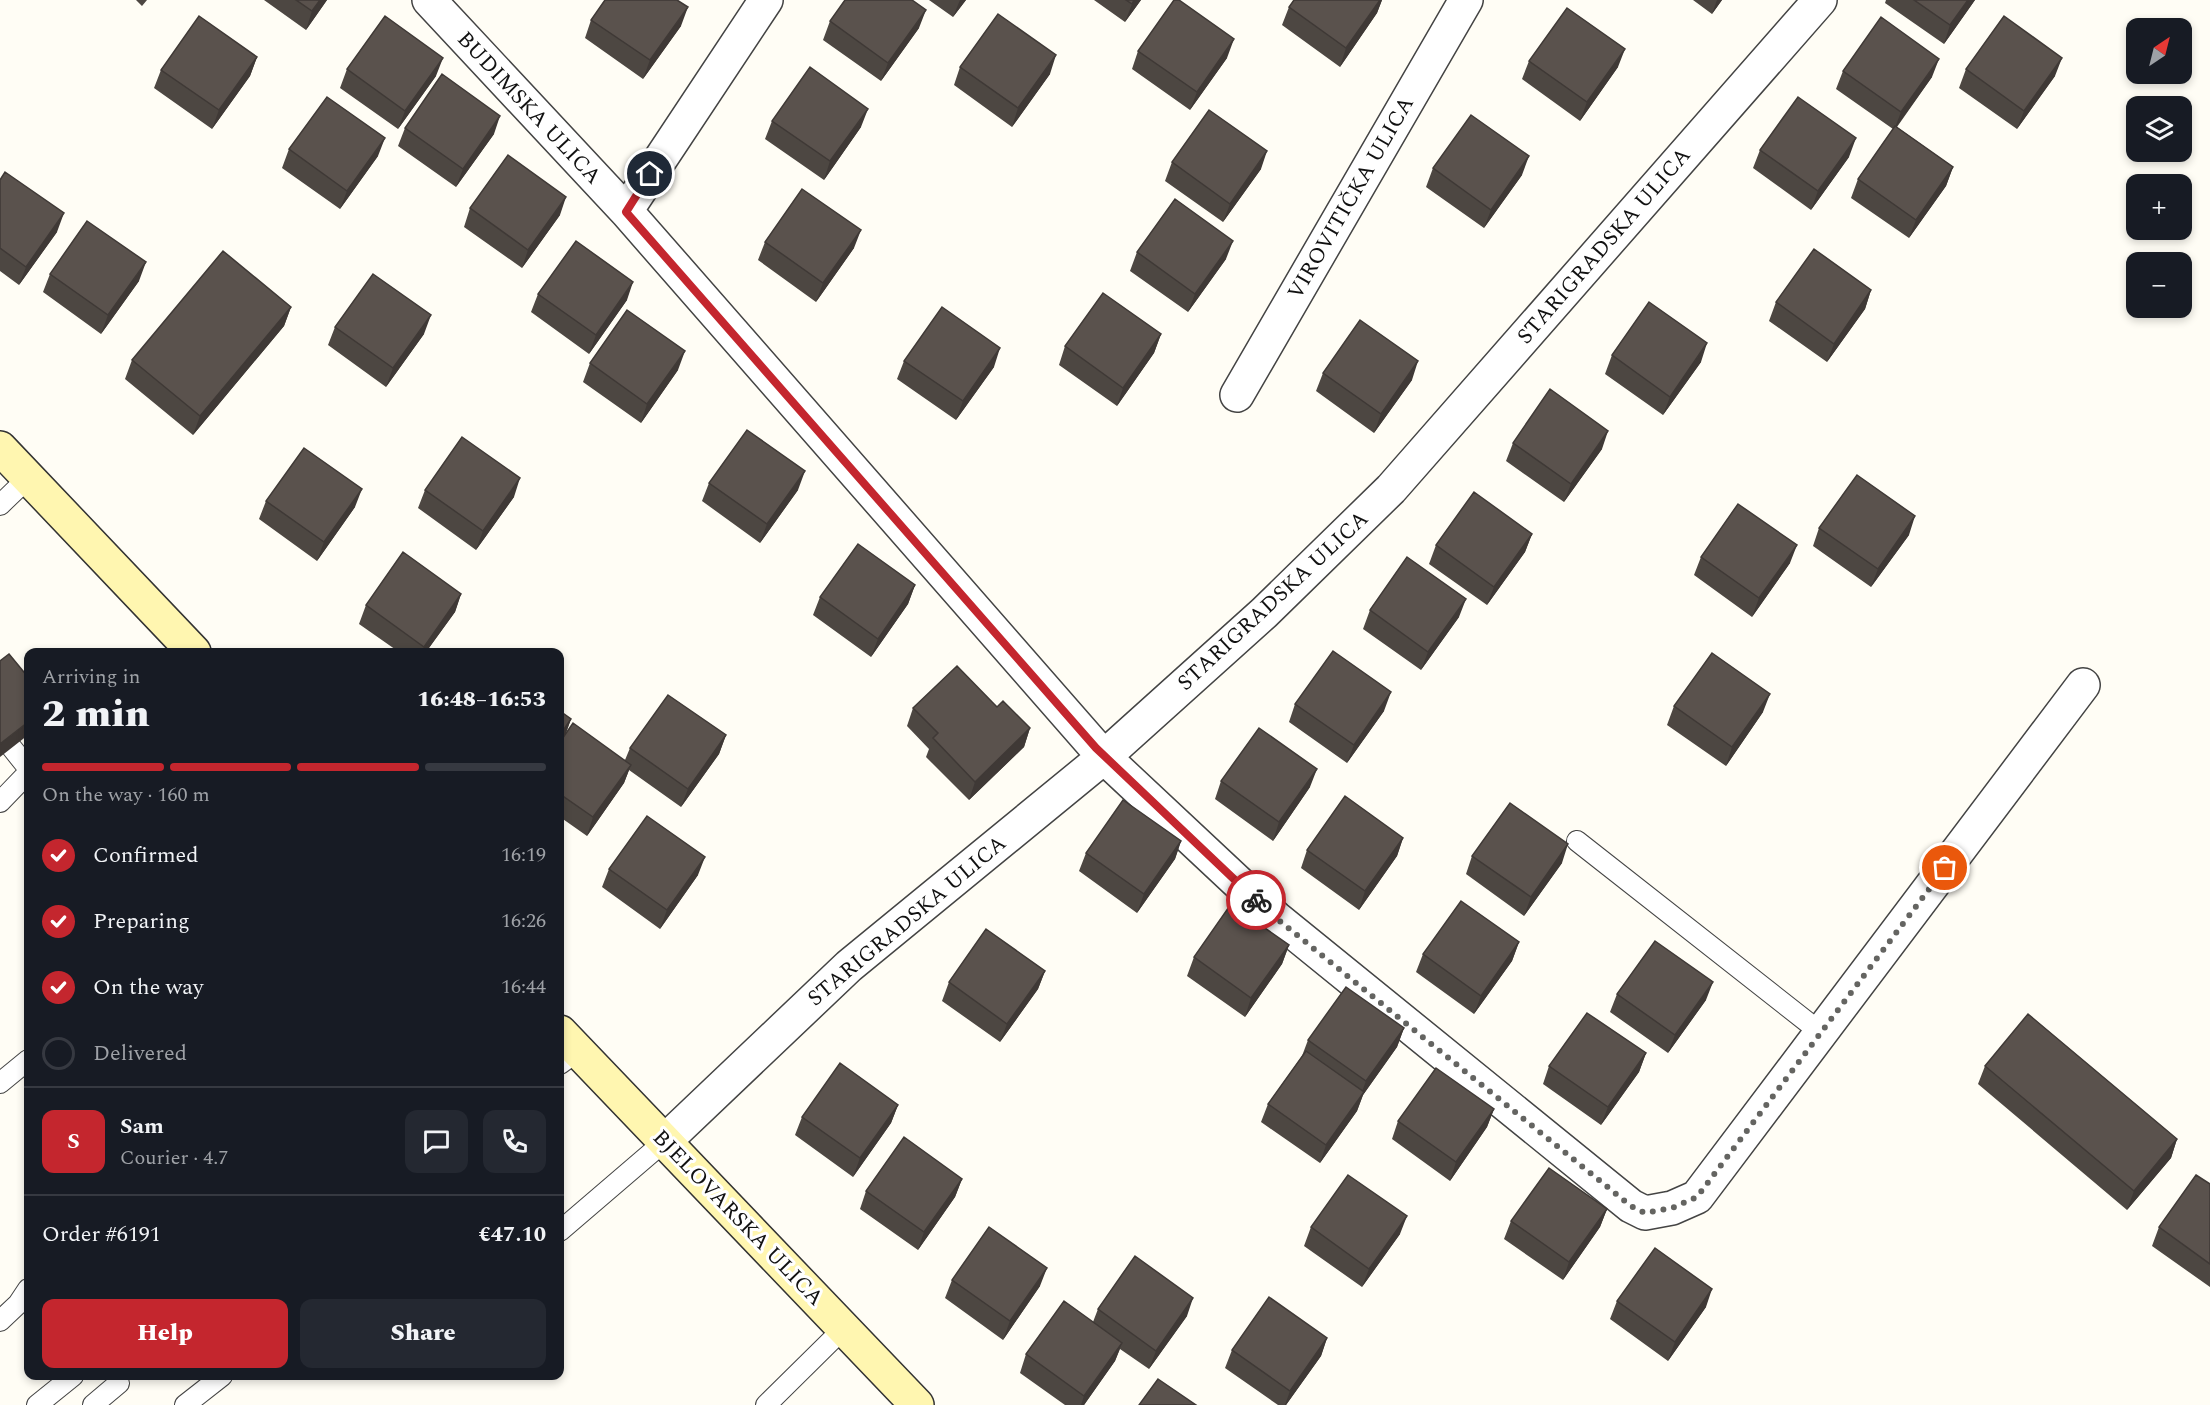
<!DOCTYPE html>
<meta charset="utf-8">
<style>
body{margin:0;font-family:Spectral,serif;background:#242831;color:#f1f3f6;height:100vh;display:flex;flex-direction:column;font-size:22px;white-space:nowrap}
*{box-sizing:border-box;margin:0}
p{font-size:20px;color:#9ea1a6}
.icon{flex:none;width:33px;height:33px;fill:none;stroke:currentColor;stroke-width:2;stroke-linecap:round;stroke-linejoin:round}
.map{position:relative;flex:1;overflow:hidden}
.details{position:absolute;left:24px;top:648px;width:540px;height:732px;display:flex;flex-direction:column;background:#171b24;border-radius:12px;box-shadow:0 3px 9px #0003}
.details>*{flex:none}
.needle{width:39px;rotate:35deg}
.fabs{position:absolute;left:2126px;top:18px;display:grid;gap:12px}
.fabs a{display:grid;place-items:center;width:66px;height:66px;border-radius:12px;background:#171b24;box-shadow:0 3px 9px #0003;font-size:30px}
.pin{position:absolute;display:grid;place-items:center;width:51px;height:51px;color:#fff;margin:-26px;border:3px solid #fff;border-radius:50%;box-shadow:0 2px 6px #0007}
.courier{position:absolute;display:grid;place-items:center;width:60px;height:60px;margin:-30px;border:4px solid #c4262e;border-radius:50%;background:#fff;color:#222;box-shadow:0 2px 8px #0007}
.headline em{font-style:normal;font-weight:800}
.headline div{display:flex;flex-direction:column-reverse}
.headline{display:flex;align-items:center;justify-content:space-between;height:102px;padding:0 18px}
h1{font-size:39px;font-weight:800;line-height:45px}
.bar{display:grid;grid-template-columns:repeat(4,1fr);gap:9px 6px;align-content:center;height:72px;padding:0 18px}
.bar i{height:8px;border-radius:4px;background:#363941}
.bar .current{background:#c4262e}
.bar p{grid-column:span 4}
.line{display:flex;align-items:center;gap:15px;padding:0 18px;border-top:2px solid #363941}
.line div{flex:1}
.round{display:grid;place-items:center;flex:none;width:63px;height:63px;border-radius:12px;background:#242831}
ol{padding:0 18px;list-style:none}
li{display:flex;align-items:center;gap:18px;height:66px}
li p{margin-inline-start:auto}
li .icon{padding:6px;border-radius:50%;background:#c4262e;color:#fff;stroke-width:4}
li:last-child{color:#9ea1a6}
li i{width:33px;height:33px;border:3px solid #363941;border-radius:50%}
.action{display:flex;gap:12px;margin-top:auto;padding:12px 18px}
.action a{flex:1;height:69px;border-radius:12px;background:#c4262e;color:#fff;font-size:24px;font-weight:800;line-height:69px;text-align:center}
.action a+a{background:#242831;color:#f1f3f6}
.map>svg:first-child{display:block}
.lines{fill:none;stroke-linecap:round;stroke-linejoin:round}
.lane-casing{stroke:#444;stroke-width:22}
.street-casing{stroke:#444;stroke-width:36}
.secondary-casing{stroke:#333;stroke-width:36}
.lane{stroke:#fff;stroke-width:20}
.street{stroke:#fff;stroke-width:33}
.secondary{stroke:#fff6b0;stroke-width:33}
.wall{fill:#4d4742}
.shaded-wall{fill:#3f3936}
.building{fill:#5a524d;stroke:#3f3936;stroke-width:1.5}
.done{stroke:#646461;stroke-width:6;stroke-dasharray:0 10.8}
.route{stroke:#c4262e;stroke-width:8}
.labels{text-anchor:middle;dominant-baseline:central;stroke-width:6;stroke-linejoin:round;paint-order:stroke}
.street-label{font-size:22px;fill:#111;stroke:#fff}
</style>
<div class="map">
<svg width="2210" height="1405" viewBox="0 0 2210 1405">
<rect width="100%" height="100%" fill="#fffdf5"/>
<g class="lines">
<!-- lane casing -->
<g class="lane-casing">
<path id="lane" d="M0 505 28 478
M12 748 28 768
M0 802 28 773
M1577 841 1820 1032
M560 1064 578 1051
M0 1083 28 1060
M560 1231 665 1141
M0 1321 18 1304 28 1289
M37 1405 73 1376
M93 1405 119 1383
M185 1405 222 1376
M766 1405 844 1328"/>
</g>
<!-- street casing -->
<g class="street-casing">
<path id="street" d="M429 0 626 211 1104 757 1276 918 1631 1206 1645 1213 1672 1208 1697 1197 2083 685
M626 211 766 0
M1237 395 1466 0
M665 1141 849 966 1104 757 1264 613 1391 489 1820 0"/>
</g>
<!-- secondary casing -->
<g class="secondary-casing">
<path id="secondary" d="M0 448 194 652
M560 1032 917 1405"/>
</g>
<!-- lane -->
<use href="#lane" class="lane"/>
<!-- street -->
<use href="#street" class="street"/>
<!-- secondary -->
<use href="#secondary" class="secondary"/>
</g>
<!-- wall -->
<path class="wall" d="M136 0H147L142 6Z
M264 0H327L306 30Z
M929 0H966L953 17Z
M1094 0H1141L1125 22Z
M1294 0H1382L1377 13 1340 67 1282 25 1289 7Z
M1693 0H1722L1712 14Z
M1886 0H1975L1944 44 1885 3Z
M591 20 681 26 643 79 585 38Z
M830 21 919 28 881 81 823 40Z
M1138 51 1227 58 1190 110 1132 69Z
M257 57 250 76 212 129 154 88 161 70Z
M1529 61 1618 67 1580 121 1522 79Z
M960 67 1050 74 1012 127 954 85Z
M347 69 436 76 398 129 340 88Z
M1966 69 2055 76 2017 129 1959 88Z
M1843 71 1932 77 1897 127 1953 167 1946 186 1909 238 1851 198 1858 179 1893 129 1836 89Z
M772 121 861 127 824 180 765 139Z
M405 128 494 134 456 187 398 146Z
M289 149 378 156 340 209 282 168Z
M1760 150 1849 157 1811 210 1753 168Z
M1172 162 1261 169 1223 222 1165 181Z
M1433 168 1522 175 1484 228 1426 187Z
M0 180 57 232 19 285 0 271Z
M470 208 560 215 522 268 464 227Z
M765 242 854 248 816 302 758 260Z
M1137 252 1226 259 1188 312 1130 271Z
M50 274 139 281 101 334 43 292Z
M1871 290 1865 309 1827 362 1769 321 1776 302Z
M538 294 627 300 589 354 531 312Z
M291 307 284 326 193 435 125 379 132 360Z
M335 327 424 334 386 387 328 345Z
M1161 334 1154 353 1117 406 1059 365 1065 346Z
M1612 355 1701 362 1663 415 1605 374Z
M904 361 994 367 956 420 897 379Z
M590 363 678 370 641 423 583 382Z
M1323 373 1412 380 1374 433 1316 391Z
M1513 443 1602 449 1564 502 1506 461Z
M709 483 798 490 760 543 702 501Z
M425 490 514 497 476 550 418 508Z
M266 501 355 507 317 561 259 519Z
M1819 528 1909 535 1871 587 1813 546Z
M1532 534 1525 552 1487 605 1429 564 1436 545Z
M1701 557 1790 563 1752 617 1694 575Z
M915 585 908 604 871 657 813 615 820 597Z
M461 594 455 612 426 652H399L359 624 366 605Z
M1370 610 1459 617 1421 670 1363 629Z
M1295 704 1384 711 1347 763 1289 722Z
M1674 706 1763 712 1726 766 1667 725Z
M913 708 1030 728 1024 747 969 800 926 757 929 749 907 726Z
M560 711 571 719 566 733 625 760 630 748 726 735 719 754 681 807 629 770 624 783 587 836 560 817Z
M1221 781 1310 787 1273 841 1215 799Z
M1403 838 1397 856 1359 910 1301 868 1307 850Z
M1181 841 1175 859 1137 913 1079 871 1086 853Z
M1472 856 1562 863 1524 916 1466 874Z
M609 869 698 875 660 929 602 887Z
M1519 942 1512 961 1474 1014 1416 972 1423 954Z
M1289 945 1282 964 1245 1017 1187 976 1194 957Z
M1045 971 1038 989 1000 1042 942 1001 949 982Z
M1617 994 1706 1000 1668 1053 1610 1012Z
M1404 1028 1397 1047 1363 1095 1357 1111 1320 1163 1261 1122 1268 1104 1302 1056 1308 1040Z
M1646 1053 1639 1072 1601 1125 1543 1084 1549 1066Z
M1985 1066 2177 1139 2171 1158 2127 1210 1978 1084Z
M898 1105 891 1123 853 1177 795 1135 802 1117Z
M1494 1109 1487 1127 1450 1181 1392 1139 1398 1121Z
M962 1179 955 1197 918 1250 860 1209 866 1191Z
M2210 1184V1287L2152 1246 2159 1227Z
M1607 1209 1600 1227 1563 1280 1504 1239 1511 1221Z
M1311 1227 1400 1234 1362 1287 1304 1246Z
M952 1280 1040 1286 1003 1340 945 1298Z
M1617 1301 1706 1307 1668 1361 1610 1319Z
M1098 1309 1187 1316 1149 1369 1120 1349 1115 1361 1084 1405H1065L1020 1373 1026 1354 1093 1322Z
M1327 1338 1321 1356 1286 1405H1278L1225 1368 1232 1350Z"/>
<!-- shaded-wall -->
<path class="shaded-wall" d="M320 0H327L306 30 312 11Z
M960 0H966L953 17Z
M1134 0H1141L1125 22 1132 4Z
M1380 0H1382L1377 13 1340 67 1346 48Z
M1717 0H1722L1712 14Z
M1968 0H1975L1944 44 1950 25Z
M688 7 681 26 643 79 650 60Z
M926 10 919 28 881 81 888 63Z
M1234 39 1227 58 1190 110 1197 92Z
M1625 49 1618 67 1580 121 1587 102Z
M1056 55 1050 74 1012 127 1018 108Z
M257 57 250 76 212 129 219 110Z
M443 58 436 76 398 129 405 111Z
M2062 58 2055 76 2017 129 2024 111Z
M1939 59 1932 77 1894 130 1901 112Z
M868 109 861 127 824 180 830 161Z
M500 116 494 134 456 187 463 169Z
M385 138 378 156 340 209 347 191Z
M1856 138 1849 157 1811 210 1818 191Z
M1267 151 1261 169 1223 222 1230 204Z
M1529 156 1522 175 1484 228 1491 210Z
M1953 167 1946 186 1909 238 1916 220Z
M566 197 560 215 522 268 528 250Z
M64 213 57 232 19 285 26 267Z
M861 230 854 248 816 302 823 283Z
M1233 241 1226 259 1188 312 1195 294Z
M146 262 139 281 101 334 108 315Z
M633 282 627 300 589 354 596 335Z
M1871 290 1865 309 1827 362 1834 344Z
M291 307 284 326 193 435 200 416Z
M431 315 424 334 386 387 393 368Z
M1161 334 1154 353 1117 406 1123 388Z
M1707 343 1701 362 1663 415 1670 397Z
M1000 348 994 367 956 420 963 401Z
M685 351 678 370 641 423 647 404Z
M1418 361 1412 380 1374 433 1381 414Z
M1608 431 1602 449 1564 502 1571 484Z
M805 471 798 490 760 543 767 524Z
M520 478 514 497 476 550 483 531Z
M362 489 355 507 317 561 324 542Z
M1915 516 1909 535 1871 587 1878 569Z
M1532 534 1525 552 1487 605 1494 587Z
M1797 545 1790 563 1752 617 1759 598Z
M915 585 908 604 871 657 878 639Z
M461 594 455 612 426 652H422L424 647Z
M1466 599 1459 617 1421 670 1428 652Z
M1391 692 1384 711 1347 763 1354 745Z
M1770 694 1763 712 1726 766 1732 747Z
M571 719 564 738 560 744V735Z
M28 722V735L0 757V744Z
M1030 728 1024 747 969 800 975 782Z
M726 735 719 754 681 807 688 789Z
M631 765 624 783 587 836 593 817Z
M1317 769 1310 787 1273 841 1279 822Z
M1403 838 1397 856 1359 910 1365 891Z
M1181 841 1175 859 1137 913 1144 894Z
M1568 844 1562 863 1524 916 1531 897Z
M705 857 698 875 660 929 667 910Z
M1519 942 1512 961 1474 1014 1481 996Z
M1289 945 1282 964 1245 1017 1251 998Z
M1045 971 1038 989 1000 1042 1007 1024Z
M1713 982 1706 1000 1668 1053 1675 1035Z
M1404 1028 1397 1047 1363 1095 1357 1111 1320 1163 1326 1145 1360 1097 1366 1081Z
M1646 1053 1639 1072 1601 1125 1608 1107Z
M898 1105 891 1123 853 1177 860 1158Z
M1494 1109 1487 1127 1450 1181 1456 1162Z
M2177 1139 2171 1158 2127 1210 2134 1191Z
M962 1179 955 1197 918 1250 924 1232Z
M1607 1209 1600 1227 1563 1280 1569 1262Z
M1407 1216 1400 1234 1362 1287 1369 1269Z
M1047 1268 1040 1286 1003 1340 1010 1321Z
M1712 1289 1706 1307 1668 1361 1675 1342Z
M1193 1298 1187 1316 1149 1369 1156 1351Z
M1327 1338 1321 1356 1286 1405H1285L1290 1391Z
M1122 1343 1115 1361 1084 1405H1081L1084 1396Z"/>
<!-- building -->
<path class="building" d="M296 0H320L312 11Z
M605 0H677L688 7 650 60 591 20Z
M845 0H912L926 10 888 63 830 21Z
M1126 0H1134L1132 4Z
M1174 0H1179L1234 39 1197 92 1138 51Z
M1294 0H1380L1346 48 1289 7Z
M1914 0H1968L1950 25Z
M1567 8 1625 49 1587 102 1529 61Z
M998 14 1056 55 1018 108 960 67Z
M199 16 257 57 219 110 161 70Z
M385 16 443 58 405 111 347 69Z
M2004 16 2062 58 2024 111 1966 69Z
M1881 17 1939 59 1901 112 1843 71Z
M810 67 868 109 830 161 772 121Z
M442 74 500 116 463 169 405 128Z
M327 97 385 138 347 191 289 149Z
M1798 97 1856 138 1818 191 1760 150Z
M1209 110 1267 151 1230 204 1172 162Z
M1471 115 1529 156 1491 210 1433 168Z
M1895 126 1953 167 1916 220 1858 179Z
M508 155 566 197 528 250 470 208Z
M5 172 64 213 26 267 0 248V180Z
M802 189 861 230 823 283 765 242Z
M1175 199 1233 241 1195 294 1137 252Z
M87 221 146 262 108 315 50 274Z
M576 241 633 282 596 335 538 294Z
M1814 249 1871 290 1834 344 1776 302Z
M223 251 291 307 200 416 132 360Z
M373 274 431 315 393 368 335 327Z
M1103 293 1161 334 1123 388 1065 346Z
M1649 302 1707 343 1670 397 1612 355Z
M942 307 1000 348 963 401 904 361Z
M627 310 685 351 647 404 590 363Z
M1360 320 1418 361 1381 414 1323 373Z
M1550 389 1608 431 1571 484 1513 443Z
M747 430 805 471 767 524 709 483Z
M462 437 520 478 483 531 425 490Z
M304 448 362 489 324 542 266 501Z
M1857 475 1915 516 1878 569 1819 528Z
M1474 492 1532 534 1494 587 1436 545Z
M1738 504 1797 545 1759 598 1701 557Z
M858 544 915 585 878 639 820 597Z
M403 552 461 594 424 647 366 605Z
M1407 557 1466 599 1428 652 1370 610Z
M1333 651 1391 692 1354 745 1295 704Z
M1712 653 1770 694 1732 747 1674 706Z
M9 654 28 677V722L0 744V661Z
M957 666 997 707 1003 701 1030 728 975 782 933 738 938 733 913 708Z
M668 695 726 735 688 789 630 748Z
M560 711 571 719 560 735Z
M573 723 631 765 593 817 560 794V742Z
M1259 728 1317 769 1279 822 1221 781Z
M1345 796 1403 838 1365 891 1307 850Z
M1123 800 1181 841 1144 894 1086 853Z
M1510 803 1568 844 1531 897 1472 856Z
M647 816 705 857 667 910 609 869Z
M1461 901 1519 942 1481 996 1423 954Z
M1231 904 1289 945 1251 998 1194 957Z
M986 929 1045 971 1007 1024 949 982Z
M1655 941 1713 982 1675 1035 1617 994Z
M1346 987 1404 1028 1366 1081 1308 1040Z
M1587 1013 1646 1053 1608 1107 1549 1066Z
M2028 1014 2177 1139 2134 1191 1985 1066Z
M1306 1051 1364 1092 1326 1145 1268 1104Z
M840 1063 898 1105 860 1158 802 1117Z
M1436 1068 1494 1109 1456 1162 1398 1121Z
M904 1137 962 1179 924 1232 866 1191Z
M1549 1168 1607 1209 1569 1262 1511 1221Z
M1348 1175 1407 1216 1369 1269 1311 1227Z
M2196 1175 2210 1184V1264L2159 1227Z
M989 1227 1047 1268 1010 1321 952 1280Z
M1655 1248 1712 1289 1675 1342 1617 1301Z
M1135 1256 1193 1298 1156 1351 1098 1309Z
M1269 1297 1327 1338 1290 1391 1232 1350Z
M1064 1301 1122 1343 1084 1396 1026 1354Z
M1158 1379 1196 1405H1139Z"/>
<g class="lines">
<!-- done -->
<path class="done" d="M1256 900 1276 918 1631 1206 1645 1213 1672 1208 1697 1197 1945 868"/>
<!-- route -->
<path class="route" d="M650 174 626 212 1096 748 1256 900"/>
</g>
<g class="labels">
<!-- street labels -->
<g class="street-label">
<text transform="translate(529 108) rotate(47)">BUDIMSKA ULICA</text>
<text transform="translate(1351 198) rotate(-60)">VIROVITIČKA ULICA</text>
<text transform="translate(1604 246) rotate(-49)">STARIGRADSKA ULICA</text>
<text transform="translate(1273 601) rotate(-43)">STARIGRADSKA ULICA</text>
<text transform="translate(907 921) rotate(-40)">STARIGRADSKA ULICA</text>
<text transform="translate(738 1218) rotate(46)">BJELOVARSKA ULICA</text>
</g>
</g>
</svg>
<div class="fabs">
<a><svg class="needle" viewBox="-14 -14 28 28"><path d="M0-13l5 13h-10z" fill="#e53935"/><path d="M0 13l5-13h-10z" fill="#9ea1a6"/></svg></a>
<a><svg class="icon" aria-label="layers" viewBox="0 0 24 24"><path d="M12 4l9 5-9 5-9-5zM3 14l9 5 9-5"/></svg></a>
<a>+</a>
<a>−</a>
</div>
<div class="pin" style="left:1945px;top:868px;background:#ea580c"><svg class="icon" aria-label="bag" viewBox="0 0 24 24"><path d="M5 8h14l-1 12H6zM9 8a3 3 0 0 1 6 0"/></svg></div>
<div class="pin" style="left:650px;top:174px;background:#1f2937"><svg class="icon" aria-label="home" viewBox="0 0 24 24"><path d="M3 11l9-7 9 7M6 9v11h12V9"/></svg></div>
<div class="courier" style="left:1256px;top:900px"><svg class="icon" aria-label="bike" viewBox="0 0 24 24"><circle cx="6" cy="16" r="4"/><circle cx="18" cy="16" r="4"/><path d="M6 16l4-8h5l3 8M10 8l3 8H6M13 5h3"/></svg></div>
<section class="details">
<div class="headline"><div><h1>2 min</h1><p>Arriving in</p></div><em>16:48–16:53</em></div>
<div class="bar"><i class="current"></i><i class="current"></i><i class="current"></i><i></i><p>On the way · 160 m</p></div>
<ol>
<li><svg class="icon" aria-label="check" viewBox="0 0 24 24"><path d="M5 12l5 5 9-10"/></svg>Confirmed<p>16:19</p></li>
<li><svg class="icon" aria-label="check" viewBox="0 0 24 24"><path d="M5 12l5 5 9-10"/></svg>Preparing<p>16:26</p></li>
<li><svg class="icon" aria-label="check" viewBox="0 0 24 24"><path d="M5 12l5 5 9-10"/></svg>On the way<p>16:44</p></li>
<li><i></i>Delivered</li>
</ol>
<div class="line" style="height:108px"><b class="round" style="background:#c4262e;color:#fff">S</b><div><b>Sam</b><p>Courier · 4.7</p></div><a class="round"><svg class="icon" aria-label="chat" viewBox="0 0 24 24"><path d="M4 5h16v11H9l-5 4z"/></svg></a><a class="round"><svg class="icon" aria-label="phone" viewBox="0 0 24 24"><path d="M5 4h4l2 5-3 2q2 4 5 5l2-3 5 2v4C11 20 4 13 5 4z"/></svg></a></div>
<div class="line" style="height:78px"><div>Order #6191</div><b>€47.10</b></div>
<div class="action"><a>Help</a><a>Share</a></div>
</section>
</div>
